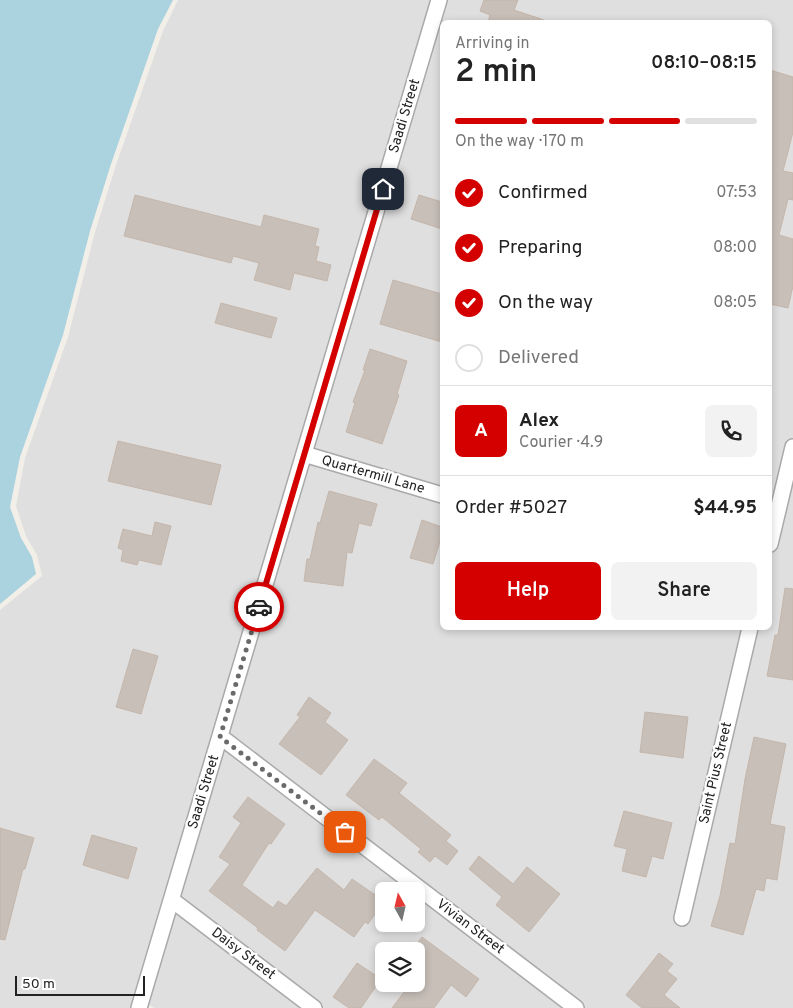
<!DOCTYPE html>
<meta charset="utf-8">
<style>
body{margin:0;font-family:Overpass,sans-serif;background:#f2f2f2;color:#222;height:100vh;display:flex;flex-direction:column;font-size:19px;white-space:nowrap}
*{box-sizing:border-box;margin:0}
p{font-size:16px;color:#767676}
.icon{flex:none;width:28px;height:28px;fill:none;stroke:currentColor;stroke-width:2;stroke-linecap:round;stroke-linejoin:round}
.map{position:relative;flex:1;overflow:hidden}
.sheet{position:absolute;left:440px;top:20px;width:332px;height:610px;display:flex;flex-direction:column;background:#fff;border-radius:8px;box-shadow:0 2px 8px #0003}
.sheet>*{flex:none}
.needle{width:32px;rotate:352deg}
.fabs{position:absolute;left:375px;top:882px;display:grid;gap:10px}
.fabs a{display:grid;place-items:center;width:50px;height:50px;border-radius:8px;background:#fff;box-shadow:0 2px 8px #0003;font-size:25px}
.scale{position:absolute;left:15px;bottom:12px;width:130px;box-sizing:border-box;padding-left:5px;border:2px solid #222;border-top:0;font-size:14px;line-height:18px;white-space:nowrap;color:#222;-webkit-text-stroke:4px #fff;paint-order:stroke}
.pin{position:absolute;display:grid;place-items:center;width:42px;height:42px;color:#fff;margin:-21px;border-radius:10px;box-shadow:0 2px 8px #0006}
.courier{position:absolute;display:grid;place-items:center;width:50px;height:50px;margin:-25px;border:4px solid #d40000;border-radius:50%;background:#fff;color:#222;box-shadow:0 1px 6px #0007}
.headline em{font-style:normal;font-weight:600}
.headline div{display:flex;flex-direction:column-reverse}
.headline{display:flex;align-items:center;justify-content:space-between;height:85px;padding:0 15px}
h1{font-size:32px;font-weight:600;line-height:38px}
.bar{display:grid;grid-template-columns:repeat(4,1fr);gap:8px 5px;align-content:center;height:60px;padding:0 15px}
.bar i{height:6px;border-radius:4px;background:#e0e0e0}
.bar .selected{background:#d40000}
.bar p{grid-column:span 4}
.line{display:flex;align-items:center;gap:12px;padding:0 15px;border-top:1px solid #e0e0e0}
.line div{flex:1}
.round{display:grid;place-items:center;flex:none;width:52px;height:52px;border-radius:8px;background:#f2f2f2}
ol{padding:0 15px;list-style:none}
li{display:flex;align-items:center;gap:15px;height:55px}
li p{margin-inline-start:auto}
li .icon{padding:5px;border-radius:50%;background:#d40000;color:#fff;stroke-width:4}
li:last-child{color:#767676}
li i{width:28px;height:28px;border:2px solid #e0e0e0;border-radius:50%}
.cta{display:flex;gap:10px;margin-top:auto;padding:10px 15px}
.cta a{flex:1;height:58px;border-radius:8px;background:#d40000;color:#fff;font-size:20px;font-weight:600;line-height:58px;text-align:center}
.cta a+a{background:#f2f2f2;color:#222}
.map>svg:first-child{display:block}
.residential{fill:#e0dfdf;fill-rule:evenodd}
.water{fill:#aad3df}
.building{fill:#c7bfb8;stroke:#c4b6ab}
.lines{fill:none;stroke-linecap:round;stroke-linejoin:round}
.minor-casing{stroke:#a9a9a9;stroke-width:18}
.minor{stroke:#fff;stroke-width:15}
.done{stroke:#6b6a68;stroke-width:5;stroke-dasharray:0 9}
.route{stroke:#d40000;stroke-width:6}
.labels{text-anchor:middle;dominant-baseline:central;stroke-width:4.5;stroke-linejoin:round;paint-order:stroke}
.street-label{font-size:14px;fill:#222;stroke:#fff}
</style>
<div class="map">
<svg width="793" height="1008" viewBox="0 0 793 1008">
<rect width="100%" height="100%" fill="#f2efe9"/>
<!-- residential -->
<path class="residential" d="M178 0H793V1008H154L150 1005 149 1008H0V610L42 576 37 555 26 536 16 506 25 458 68 337 95 232 116 165 163 31ZM442 22H770V628H442ZM384 891H416V924H384ZM384 951H416V984H384Z"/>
<!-- water -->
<path class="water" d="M0 0H173L158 29 111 164 90 231 63 335 20 457 10 507 21 538 32 557 36 574 0 604Z"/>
<!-- building -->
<path class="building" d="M484 0H518L514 10 544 20 543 22H488L490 15 480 11Z
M770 70 793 77V132L783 171 793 173V200L788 199 779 235 793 239V286L788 308 770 304Z
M135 195 261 227 264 215 319 229 315 246 319 247 316 261 331 265 327 281 294 273 290 290 254 280 259 263 233 256 231 263 124 236Z
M419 195 442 202V229L411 219Z
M393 280 442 294V342L380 324Z
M221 303 277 318 271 338 215 323Z
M370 349 407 361 397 394 399 395 382 444 346 432 355 403 353 402 365 370H363Z
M118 441 221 465 211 505 108 481Z
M329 491 377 504 371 526 359 523 352 553 347 552 343 586 304 581 307 559H310L318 522 320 523Z
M422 520 442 527V535L433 564 410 558Z
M155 522 171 526 161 565 139 560 137 565 121 561 123 550 118 548 123 529 152 536Z
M785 588 793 589V680L767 676 775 635H778Z
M133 649 158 656 141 714 116 707Z
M309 697 331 713 325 722 348 740 321 775 279 744 300 717 297 715Z
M645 712 688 717 683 758 640 752Z
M754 737 786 744 770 824 785 827 777 880 766 878 764 891 756 889 743 935 711 926 720 896 730 843 735 844 745 779Z
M374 759 407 783 399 793 451 835 446 841 458 851 447 865 435 856 430 862 418 852 421 849 382 817 379 820 346 795Z
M248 797 285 824 271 844 269 843 242 885 273 908 278 901 286 906 317 868 344 890 352 879 384 901 368 924 365 922 354 937 315 910 285 951 257 930 258 928 209 891 230 864 219 857 241 823 233 817Z
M624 811 672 823 663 859 652 856 646 877 622 871 627 849 614 846Z
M0 828 34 838 25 869H23L5 940 0 939Z
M92 835 137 848 128 879 83 865Z
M479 856 513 884 527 867 560 894 529 932 496 905 502 897 469 869Z
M422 937 479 979 466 997 451 985 434 1008H392L410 984H416V975L422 967 416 963V945Z
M659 953 673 964 667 971 677 979 664 995 680 1008H642L626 995Z
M357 963 381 979 361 1008H349L333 997Z"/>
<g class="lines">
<!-- minor casing -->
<g class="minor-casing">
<path id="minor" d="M304 454 442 495
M770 544 793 447
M221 737 576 1008
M172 900 314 1008
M682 918 750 628
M139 1008 439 0"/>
</g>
<!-- minor -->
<use href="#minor" class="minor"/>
</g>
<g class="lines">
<!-- done -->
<path class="done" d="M259 607 220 737 345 832"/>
<!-- route -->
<path class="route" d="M259 607 383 189"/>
</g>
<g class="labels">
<!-- street labels -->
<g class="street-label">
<text transform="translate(405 116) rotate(-73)">Saadi Street</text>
<text transform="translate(373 475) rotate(16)">Quartermill Lane</text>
<text transform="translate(716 773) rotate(-77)">Saint Pius Street</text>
<text transform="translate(204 792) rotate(-73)">Saadi Street</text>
<text transform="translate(470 927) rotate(37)">Vivian Street</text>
<text transform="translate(243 954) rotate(37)">Daisy Street</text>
</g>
</g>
</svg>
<div class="fabs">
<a><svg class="needle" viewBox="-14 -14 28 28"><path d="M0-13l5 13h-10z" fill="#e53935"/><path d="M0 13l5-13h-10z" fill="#767676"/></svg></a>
<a><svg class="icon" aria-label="layers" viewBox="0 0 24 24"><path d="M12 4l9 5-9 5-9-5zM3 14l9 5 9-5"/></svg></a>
</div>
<div class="scale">50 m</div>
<div class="pin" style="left:345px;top:832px;background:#ea580c"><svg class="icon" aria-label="bag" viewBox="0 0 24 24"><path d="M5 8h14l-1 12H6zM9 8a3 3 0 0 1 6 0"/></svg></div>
<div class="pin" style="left:383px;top:189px;background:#1f2937"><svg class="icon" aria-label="home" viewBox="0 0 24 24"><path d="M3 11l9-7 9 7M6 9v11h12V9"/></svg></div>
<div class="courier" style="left:259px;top:607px"><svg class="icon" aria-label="car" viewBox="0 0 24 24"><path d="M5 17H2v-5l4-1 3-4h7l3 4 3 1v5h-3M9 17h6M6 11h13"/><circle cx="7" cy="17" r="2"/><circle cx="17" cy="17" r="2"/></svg></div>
<section class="sheet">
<div class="headline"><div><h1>2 min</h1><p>Arriving in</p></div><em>08:10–08:15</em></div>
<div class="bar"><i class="selected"></i><i class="selected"></i><i class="selected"></i><i></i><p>On the way · 170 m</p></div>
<ol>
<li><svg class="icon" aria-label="check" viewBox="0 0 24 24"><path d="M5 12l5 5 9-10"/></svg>Confirmed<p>07:53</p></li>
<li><svg class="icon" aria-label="check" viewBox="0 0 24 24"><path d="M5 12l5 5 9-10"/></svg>Preparing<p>08:00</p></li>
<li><svg class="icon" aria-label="check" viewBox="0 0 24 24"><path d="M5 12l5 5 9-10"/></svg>On the way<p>08:05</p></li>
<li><i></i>Delivered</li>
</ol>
<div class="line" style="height:90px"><b class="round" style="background:#d40000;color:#fff">A</b><div><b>Alex</b><p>Courier · 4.9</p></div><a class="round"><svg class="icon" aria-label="phone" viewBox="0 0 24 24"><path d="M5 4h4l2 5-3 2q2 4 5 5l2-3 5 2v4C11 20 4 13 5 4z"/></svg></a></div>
<div class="line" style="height:65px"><div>Order #5027</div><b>$44.95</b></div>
<div class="cta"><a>Help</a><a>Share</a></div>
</section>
</div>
